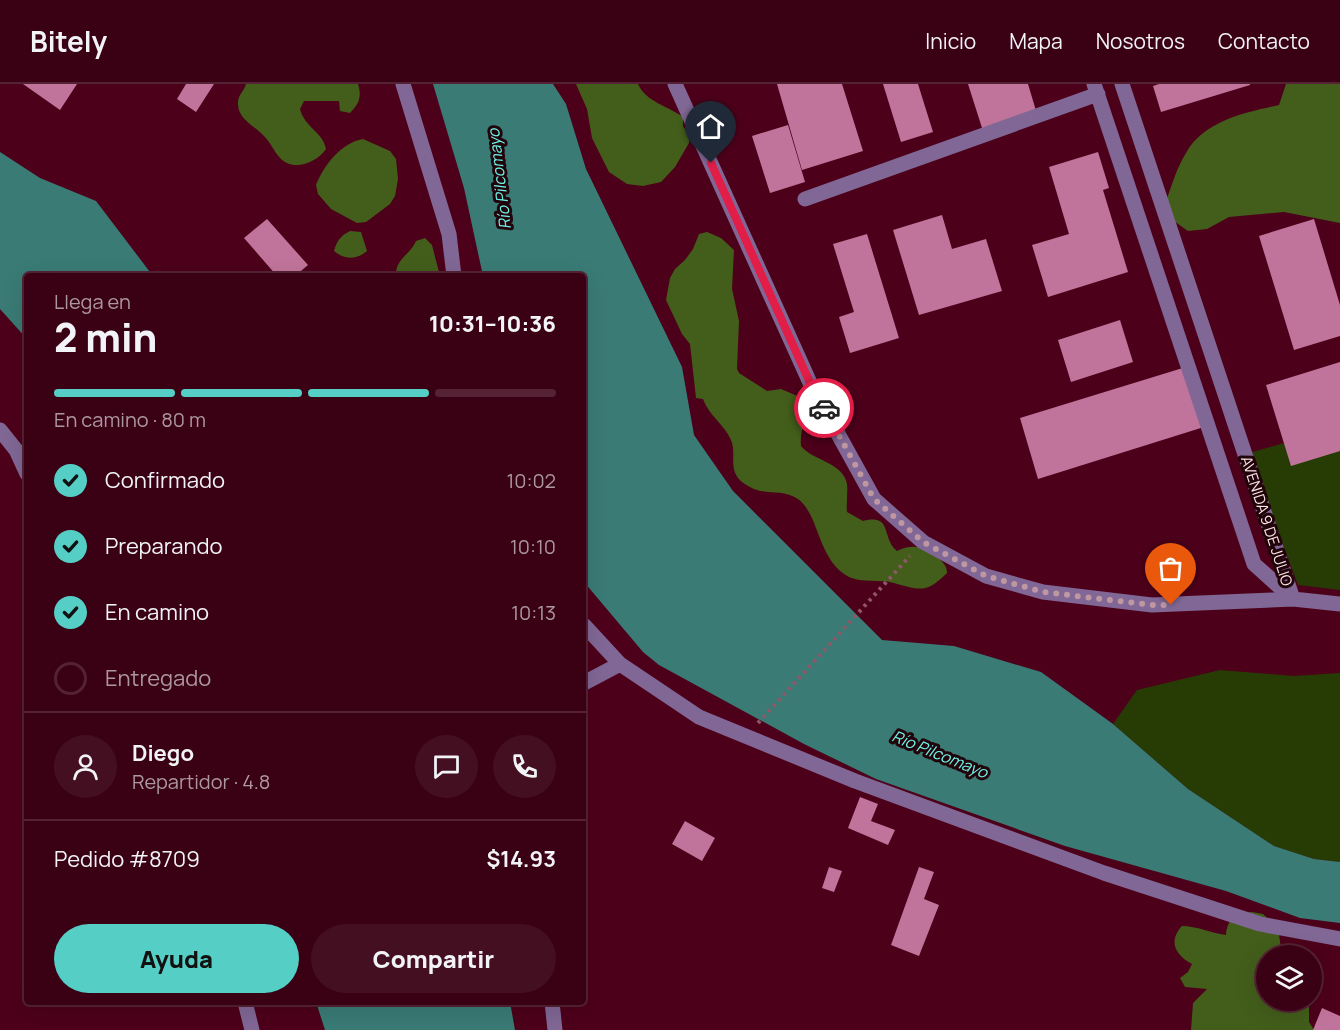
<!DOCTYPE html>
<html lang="es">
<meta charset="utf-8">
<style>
body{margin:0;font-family:Manrope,sans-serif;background:#450f22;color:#f1f3f6;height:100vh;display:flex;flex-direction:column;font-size:22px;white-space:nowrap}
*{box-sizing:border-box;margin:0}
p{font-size:20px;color:#ab97a0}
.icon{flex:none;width:33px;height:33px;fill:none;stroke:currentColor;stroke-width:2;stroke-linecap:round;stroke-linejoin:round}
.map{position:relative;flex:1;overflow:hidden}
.sheet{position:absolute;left:24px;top:189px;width:562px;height:732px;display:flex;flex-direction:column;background:#3a0014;border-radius:6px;box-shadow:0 6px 24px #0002,0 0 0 2px #542234}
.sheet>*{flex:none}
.buttons{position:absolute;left:1256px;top:861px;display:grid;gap:12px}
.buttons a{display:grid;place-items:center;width:66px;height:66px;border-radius:50%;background:#3a0014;box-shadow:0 6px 24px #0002,0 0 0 2px #542234;font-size:30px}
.pin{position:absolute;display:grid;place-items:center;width:51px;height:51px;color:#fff;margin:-62px -26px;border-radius:50% 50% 50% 0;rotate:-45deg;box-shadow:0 0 6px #0007}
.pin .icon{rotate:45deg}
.courier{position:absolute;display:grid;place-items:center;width:60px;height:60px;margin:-30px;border:4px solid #e11d48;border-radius:50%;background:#fff;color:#222;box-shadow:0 2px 8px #0007}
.headline em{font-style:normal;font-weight:800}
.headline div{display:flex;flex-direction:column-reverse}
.headline{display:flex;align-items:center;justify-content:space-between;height:102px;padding:0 30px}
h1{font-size:39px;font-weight:800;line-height:45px}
.bar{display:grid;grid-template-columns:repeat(4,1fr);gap:9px 6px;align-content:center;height:72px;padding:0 30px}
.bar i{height:8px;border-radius:4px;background:#542234}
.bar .on{background:#55cec5}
.bar p{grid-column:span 4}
.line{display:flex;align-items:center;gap:15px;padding:0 30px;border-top:2px solid #542234}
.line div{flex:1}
.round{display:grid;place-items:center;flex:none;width:63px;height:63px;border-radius:32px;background:#450f22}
ol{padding:0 30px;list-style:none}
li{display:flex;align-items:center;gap:18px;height:66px}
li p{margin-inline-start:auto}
li .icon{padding:6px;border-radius:50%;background:#55cec5;color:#111;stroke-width:4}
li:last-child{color:#ab97a0}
li i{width:33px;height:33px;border:3px solid #542234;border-radius:50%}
.primary-button{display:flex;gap:12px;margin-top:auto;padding:12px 30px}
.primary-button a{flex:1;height:69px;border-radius:36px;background:#55cec5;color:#111;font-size:24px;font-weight:800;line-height:69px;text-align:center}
.primary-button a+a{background:#450f22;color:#f1f3f6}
header{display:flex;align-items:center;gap:36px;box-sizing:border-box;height:84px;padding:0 30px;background:#3a0014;border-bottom:2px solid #542234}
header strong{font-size:28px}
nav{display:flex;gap:33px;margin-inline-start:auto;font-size:21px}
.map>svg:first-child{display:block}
.green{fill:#273c04}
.forest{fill:#435e1b}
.water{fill:#3a7b76}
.building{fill:#c1749b}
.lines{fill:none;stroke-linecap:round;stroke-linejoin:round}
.path{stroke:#8f5869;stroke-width:4;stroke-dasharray:3 4.5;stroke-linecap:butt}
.minor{stroke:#806795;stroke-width:15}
.done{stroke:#be97a1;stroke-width:6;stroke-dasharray:0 10.8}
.route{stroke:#e11d48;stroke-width:8}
.labels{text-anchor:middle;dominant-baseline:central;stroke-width:6;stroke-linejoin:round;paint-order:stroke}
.street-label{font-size:15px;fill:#fbe8ea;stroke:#21030a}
.water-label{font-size:16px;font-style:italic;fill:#6ef3e9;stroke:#21030a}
</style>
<header>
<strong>Bitely</strong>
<nav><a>Inicio</a><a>Mapa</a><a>Nosotros</a><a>Contacto</a></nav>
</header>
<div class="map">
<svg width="1340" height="946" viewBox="0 0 1340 946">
<rect width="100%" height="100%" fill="#4d001a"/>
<!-- green -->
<path class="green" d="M1340 343V506L1298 501 1249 369Z
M1220 586 1293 592 1340 589V778L1314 775 1274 762 1188 705 1113 640 1137 606Z"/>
<!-- forest -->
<path class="forest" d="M246 0H358C362 13 359 20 350 29L340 27 339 17H304L300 25C305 44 323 48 326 65 317 78 295 88 281 75 274 68 271 59 264 52 255 42 239 36 238 21 237 11 244 8 246 0Z
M576 0H638C646 18 668 22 683 33V42L689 52V59L675 83 661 98 643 102 627 100 609 88 592 54 587 25Z
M1286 0H1340V139L1284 128 1229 133 1207 145 1188 147 1174 137 1166 117C1172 101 1177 83 1186 69 1205 36 1245 29 1279 21Z
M363 55 390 67 396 75 398 95 395 112 390 120 366 138 357 139 331 125 318 110 316 101C324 81 341 59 363 55Z
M350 147 361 148 367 167C356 176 345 176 334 167 337 157 340 152 350 147Z
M707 148 721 154 734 166 732 205 739 237 737 285 739 289 767 307 781 305 802 314C811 336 799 341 801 362 813 377 843 378 847 400 848 409 846 419 847 428L863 437C893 429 881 454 897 467 901 465 906 463 911 463 923 461 948 476 947 489 926 510 920 506 894 499 880 495 862 499 849 493 817 476 820 431 798 415 782 404 765 412 750 403 724 390 738 372 731 356 725 341 709 332 703 315L696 314 690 260 682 250 666 216 670 194 675 185 685 176 693 165 699 150Z
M425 154 432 161 440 192H396C395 175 410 171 416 157Z
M1252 828 1263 830 1278 844 1281 864 1285 871 1266 872V916L1309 917V938L1314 946H1191L1193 919 1207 905 1185 903 1180 894 1188 888 1192 880C1175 871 1168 857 1182 842 1197 842 1210 849 1226 851 1227 835 1236 829 1252 828Z"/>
<!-- water -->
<path class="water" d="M433 0H553L566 20 586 85 682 283 694 351 733 407 882 556 954 562 1041 588 1113 640 1188 705 1274 762 1314 775 1340 778V839L1300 834 1226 807 1065 762 876 695 804 660 659 581 643 568 584 498V192H483L464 104Z
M0 68 40 94 96 117 153 192H27V255L0 225Z
M316 918H510L515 946H325Z"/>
<!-- building -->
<path class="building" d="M23 0H77L60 26Z
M186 0H214L196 28 177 15Z
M777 0H842L863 67 802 86Z
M883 0H918L933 48 901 58Z
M968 0H1028L1037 30 983 47Z
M1159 0H1250V1L1161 28 1153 2Z
M788 41 805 98 770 109 752 52Z
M1098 68 1109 104 1103 106 1128 188 1048 213 1032 161 1069 150 1049 83Z
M942 131 952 165 986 155 1002 207 919 231 893 146Z
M267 135 308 181 295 192H277L244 154Z
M1314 135 1340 221V252L1294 266 1259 152Z
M867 150 899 254 850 269 839 233 854 228 833 160Z
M1120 236 1133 278 1071 298 1058 256Z
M1340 278V367L1291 382 1266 301Z
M1186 283 1204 343 1038 395 1020 334Z
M860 713 878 720 871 737 895 746 888 761 848 744Z
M685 737 715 754 702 777 672 760Z
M829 783 842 787 834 808 822 804Z
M919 783 934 788 924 815 939 821 919 872 891 861Z
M1322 924 1340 932V946H1313Z"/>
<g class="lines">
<!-- path -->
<path class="path" d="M758 639 910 472"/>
<!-- minor -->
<path class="minor" d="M403 0 449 150 454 192
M675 0 811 301 874 415 923 458 986 492 1043 508 1152 521 1293 515 1340 520
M1094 0 1254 480 1293 515
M1122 0 1293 515
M805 115 1098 10
M0 346 16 366 27 390
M584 541 620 580 699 633 855 697 1104 789 1260 840 1340 855
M584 599 620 580
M245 918 252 946
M552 918 555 946"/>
</g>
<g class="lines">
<!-- done -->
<path class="done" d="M824 324 874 415 923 458 986 492 1043 508 1152 521H1171"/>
<!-- route -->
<path class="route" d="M711 79 811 301 824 324"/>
</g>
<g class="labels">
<!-- street labels -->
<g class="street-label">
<text transform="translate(1267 437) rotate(72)">AVENIDA 9 DE JULIO</text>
</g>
<!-- water labels -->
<g class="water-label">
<text transform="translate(499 95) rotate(-97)">Río Pilcomayo</text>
<text transform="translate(940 670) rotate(22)">Río Pilcomayo</text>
</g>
</g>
</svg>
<div class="buttons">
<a><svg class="icon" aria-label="layers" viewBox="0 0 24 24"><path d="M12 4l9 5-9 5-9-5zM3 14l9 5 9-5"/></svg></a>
</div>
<div class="pin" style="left:1171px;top:521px;background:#ea580c"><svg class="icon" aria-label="bag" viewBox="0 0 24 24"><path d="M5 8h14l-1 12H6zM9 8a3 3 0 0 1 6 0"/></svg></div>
<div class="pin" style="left:711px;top:79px;background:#1f2937"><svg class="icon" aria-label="home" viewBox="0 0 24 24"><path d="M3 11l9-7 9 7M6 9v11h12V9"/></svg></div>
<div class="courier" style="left:824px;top:324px"><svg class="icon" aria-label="car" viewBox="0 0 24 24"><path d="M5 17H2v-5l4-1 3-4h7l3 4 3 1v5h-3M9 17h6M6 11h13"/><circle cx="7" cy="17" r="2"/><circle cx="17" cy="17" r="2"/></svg></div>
<section class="sheet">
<div class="headline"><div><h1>2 min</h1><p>Llega en</p></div><em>10:31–10:36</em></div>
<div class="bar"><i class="on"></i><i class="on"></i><i class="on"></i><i></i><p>En camino · 80 m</p></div>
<ol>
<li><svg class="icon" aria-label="check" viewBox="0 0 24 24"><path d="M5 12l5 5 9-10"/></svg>Confirmado<p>10:02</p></li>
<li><svg class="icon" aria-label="check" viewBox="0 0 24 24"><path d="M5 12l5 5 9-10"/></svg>Preparando<p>10:10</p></li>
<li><svg class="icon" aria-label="check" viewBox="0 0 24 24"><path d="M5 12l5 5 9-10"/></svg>En camino<p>10:13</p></li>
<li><i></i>Entregado</li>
</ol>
<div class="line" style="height:108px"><a class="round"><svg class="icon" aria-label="person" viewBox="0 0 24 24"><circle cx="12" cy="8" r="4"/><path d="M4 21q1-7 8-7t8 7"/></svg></a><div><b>Diego</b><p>Repartidor · 4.8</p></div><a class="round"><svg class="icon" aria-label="chat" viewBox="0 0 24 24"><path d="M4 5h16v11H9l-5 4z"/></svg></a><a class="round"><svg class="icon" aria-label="phone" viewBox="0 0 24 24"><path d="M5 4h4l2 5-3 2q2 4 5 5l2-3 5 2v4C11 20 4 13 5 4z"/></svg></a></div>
<div class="line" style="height:78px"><div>Pedido #8709</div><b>$14.93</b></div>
<div class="primary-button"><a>Ayuda</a><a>Compartir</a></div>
</section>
</div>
